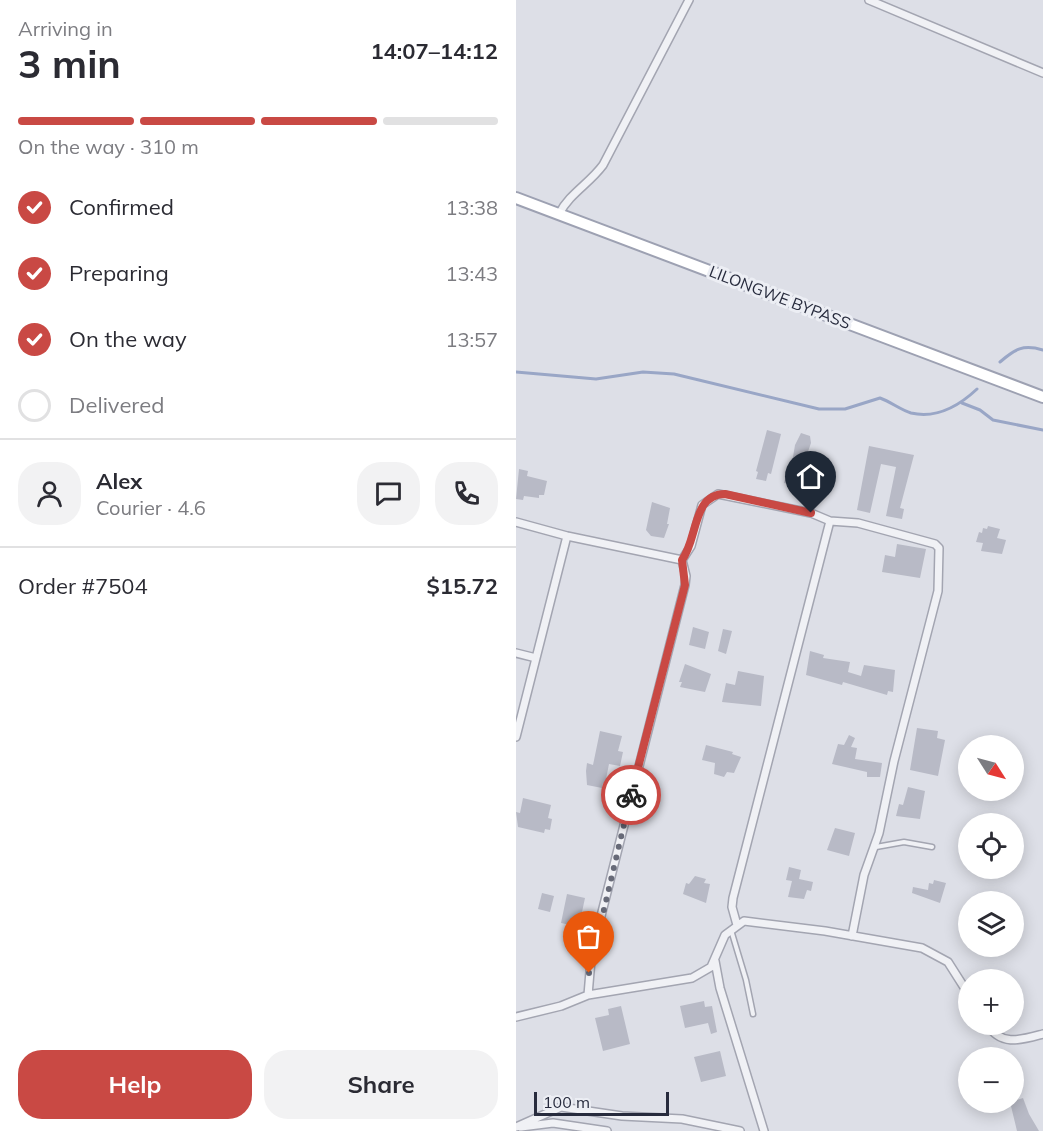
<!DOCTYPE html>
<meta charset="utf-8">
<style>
body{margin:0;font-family:Mulish,sans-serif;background:#f2f2f3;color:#2b2b33;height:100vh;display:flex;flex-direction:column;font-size:22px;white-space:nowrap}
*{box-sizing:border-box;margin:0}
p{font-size:20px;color:#7c7c81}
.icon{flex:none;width:33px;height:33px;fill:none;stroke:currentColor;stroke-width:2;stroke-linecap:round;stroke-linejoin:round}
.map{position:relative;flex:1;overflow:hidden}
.panel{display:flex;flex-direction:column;background:#fff;width:516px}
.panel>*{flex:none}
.needle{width:39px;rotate:126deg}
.controls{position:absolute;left:442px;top:735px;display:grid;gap:12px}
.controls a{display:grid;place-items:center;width:66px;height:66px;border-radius:50%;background:#fff;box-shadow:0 3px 15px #0003;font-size:30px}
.scale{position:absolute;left:18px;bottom:15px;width:135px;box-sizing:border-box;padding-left:6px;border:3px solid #272b3d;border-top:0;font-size:16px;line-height:21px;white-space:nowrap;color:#272b3d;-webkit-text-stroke:4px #eceef4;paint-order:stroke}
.pin{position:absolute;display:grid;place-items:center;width:51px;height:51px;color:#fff;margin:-62px -26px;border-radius:50% 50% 50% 0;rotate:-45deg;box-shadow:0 0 6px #0007}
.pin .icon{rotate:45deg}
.courier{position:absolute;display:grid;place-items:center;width:60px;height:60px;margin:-30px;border:4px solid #c94944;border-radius:50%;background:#fff;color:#222;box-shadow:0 2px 8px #0007}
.head em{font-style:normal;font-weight:700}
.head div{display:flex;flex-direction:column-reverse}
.head{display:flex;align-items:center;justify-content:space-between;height:102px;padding:0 18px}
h1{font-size:39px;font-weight:700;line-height:45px}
.bar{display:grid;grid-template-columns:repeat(4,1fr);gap:9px 6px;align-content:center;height:72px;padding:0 18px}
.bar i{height:8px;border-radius:4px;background:#e1e1e2}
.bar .on{background:#c94944}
.bar p{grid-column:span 4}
.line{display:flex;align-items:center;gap:15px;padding:0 18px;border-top:2px solid #e1e1e2}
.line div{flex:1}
.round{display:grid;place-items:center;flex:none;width:63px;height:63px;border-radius:24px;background:#f2f2f3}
ol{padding:0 18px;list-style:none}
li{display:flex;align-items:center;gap:18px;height:66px}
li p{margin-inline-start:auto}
li .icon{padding:6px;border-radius:50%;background:#c94944;color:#fff;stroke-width:4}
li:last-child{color:#7c7c81}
li i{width:33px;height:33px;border:3px solid #e1e1e2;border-radius:50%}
.primary-button{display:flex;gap:12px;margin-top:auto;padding:12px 18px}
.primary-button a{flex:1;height:69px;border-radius:24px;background:#c94944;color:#fff;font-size:24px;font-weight:700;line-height:69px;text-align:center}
.primary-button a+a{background:#f2f2f3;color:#2b2b33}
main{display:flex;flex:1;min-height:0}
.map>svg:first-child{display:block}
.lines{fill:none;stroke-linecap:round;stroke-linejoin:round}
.stream{stroke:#99a6c6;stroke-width:3}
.building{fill:#b8bac6}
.lane-casing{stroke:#a3a5b1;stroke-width:7}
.street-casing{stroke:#a3a5b1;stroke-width:10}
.primary-casing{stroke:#9da1b2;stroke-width:14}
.lane{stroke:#f0f1f5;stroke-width:4}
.street{stroke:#f0f1f5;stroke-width:7}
.primary{stroke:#fff;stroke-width:10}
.done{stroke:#676a78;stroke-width:6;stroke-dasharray:0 10.8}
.route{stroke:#c94944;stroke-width:8}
.labels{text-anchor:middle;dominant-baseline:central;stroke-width:6;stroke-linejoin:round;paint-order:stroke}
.street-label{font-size:16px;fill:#272b3d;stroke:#eceef4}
</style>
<main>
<section class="panel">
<div class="head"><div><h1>3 min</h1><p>Arriving in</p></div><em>14:07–14:12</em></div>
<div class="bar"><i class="on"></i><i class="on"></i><i class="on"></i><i></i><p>On the way · 310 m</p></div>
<ol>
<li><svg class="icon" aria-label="check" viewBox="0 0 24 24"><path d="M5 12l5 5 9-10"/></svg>Confirmed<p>13:38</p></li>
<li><svg class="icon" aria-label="check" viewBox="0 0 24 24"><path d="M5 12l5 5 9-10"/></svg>Preparing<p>13:43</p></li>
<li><svg class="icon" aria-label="check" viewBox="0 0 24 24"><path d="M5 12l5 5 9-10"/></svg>On the way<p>13:57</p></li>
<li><i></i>Delivered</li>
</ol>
<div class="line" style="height:108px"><a class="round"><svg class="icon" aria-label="person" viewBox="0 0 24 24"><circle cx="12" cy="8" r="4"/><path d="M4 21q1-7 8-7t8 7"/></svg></a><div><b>Alex</b><p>Courier · 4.6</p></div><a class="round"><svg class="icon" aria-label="chat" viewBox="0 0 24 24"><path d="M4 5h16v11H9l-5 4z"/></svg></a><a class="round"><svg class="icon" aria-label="phone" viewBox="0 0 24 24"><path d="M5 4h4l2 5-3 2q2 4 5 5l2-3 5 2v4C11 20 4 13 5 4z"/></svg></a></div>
<div class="line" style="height:78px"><div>Order #7504</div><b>$15.72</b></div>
<div class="primary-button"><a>Help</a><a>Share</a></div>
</section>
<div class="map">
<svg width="527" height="1131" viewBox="0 0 527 1131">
<rect width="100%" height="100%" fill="#dddfe7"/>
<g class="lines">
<!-- stream -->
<path class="stream" d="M484 362C499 349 507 344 527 350
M0 372 80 379 127 372 158 374 303 409H329L364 398C375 402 385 410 395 413 421 419 443 406 461 389
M446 403 464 410 477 420 527 430"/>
</g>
<!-- building -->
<path class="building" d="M251 430 265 434 255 474 252 473 250 481 240 479 242 472 240 471Z
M285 433 294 436 295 443 285 472H287L283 487 268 483 272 468 275 469 279 445Z
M353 446 398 455 384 508 388 509 386 519 370 516 380 467 365 464 354 513 341 510Z
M3 469 12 471 11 476 31 481 28 495H23V498L8 496 7 500 0 499Z
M136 502 154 508 151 524H153L148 538 135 536 130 530Z
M472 526 484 529 481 538 490 540 486 554 465 551 467 543 460 542 463 532 466 533 467 528 471 529Z
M381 544 410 549 404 578 366 572 369 555 379 557Z
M177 627 193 632 189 649 173 645Z
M207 629 216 631 210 654 202 651Z
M294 651 308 655 307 658 334 662 332 672 345 676 348 665 379 670 377 692 372 691 371 695 327 682 326 685 290 675Z
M169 664 195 674 189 692 164 687 166 682H163Z
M222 671 248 676 245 706 206 702 210 683 219 685Z
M401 728 422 731 421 738 429 740 422 776 394 770Z
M84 731 106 736 102 751 107 752 104 766 93 764 89 784 87 783 86 788 71 785 70 771 71 763 77 765Z
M333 735 339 738 335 747 341 748 339 759 366 763 364 777H351V772L316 764 322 744 328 745Z
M190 745 217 752 216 754 225 757 218 773 211 772 208 777 198 774 199 763 186 760Z
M392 787 409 791 404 819 380 816 383 804 387 805Z
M7 798 35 805 32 818 36 819 34 830 29 829 28 833 2 827 0 812 4 813Z
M319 828 339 833 333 856 311 850Z
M273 867 285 870 283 879 297 882 295 891 291 890 288 899 272 897 276 881 270 880Z
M179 876 190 879 188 883 194 884 190 903 167 894 170 883 173 884Z
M418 880 430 883 424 903 396 893 397 887 412 890 413 883 417 884Z
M26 893 38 896 34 912 22 909Z
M51 894 69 898 66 912 69 913 64 927 45 923Z
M188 1001 189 1007 196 1006 201 1032 195 1034 192 1023 169 1028 164 1006Z
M105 1006 114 1044 87 1051 79 1018 93 1015 92 1009Z
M204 1051 210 1076 185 1082 178 1057Z
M507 1098 513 1114 523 1131H501L494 1102Z"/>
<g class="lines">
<!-- lane casing -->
<g class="lane-casing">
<path id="lane" d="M360 847 388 842 416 847
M215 930 230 980 237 1014"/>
</g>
<!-- street casing -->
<g class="street-casing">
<path id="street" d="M353 0 527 73
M43 214C54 193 73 184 87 165L173 0
M0 522 51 536 166 560
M166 560 175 546 186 505 202 494 295 513 314 521 342 523 419 544 423 548 422 591 378 761 363 833 348 875 336 936
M0 653 20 658
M0 737 51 536
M221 925 216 907 217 898 314 521
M199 961 204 988 248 1131
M72 995 75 960 86 912 169 585 170 576 166 560
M0 1017 45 1006 72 995 176 978 195 967 209 935 228 921 309 931 406 948 432 962 453 995
M471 1024C485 1047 505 1040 527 1034
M0 1127 45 1107 106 1116 166 1119 224 1131
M5 1127 37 1123 91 1131"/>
</g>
<!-- primary casing -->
<g class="primary-casing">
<path id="primary" d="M0 198 527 397"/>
</g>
<!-- lane -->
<use href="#lane" class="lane"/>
<!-- street -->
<use href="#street" class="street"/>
<!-- primary -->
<use href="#primary" class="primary"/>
</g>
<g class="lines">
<!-- done -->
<path class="done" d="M73 973 115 795"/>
<!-- route -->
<path class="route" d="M115 795 169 585 166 560C182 539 176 494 209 494L295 513"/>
</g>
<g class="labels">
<!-- street labels -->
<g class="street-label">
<text transform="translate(264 297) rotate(21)">LILONGWE BYPASS</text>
</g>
</g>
</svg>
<div class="controls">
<a><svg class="needle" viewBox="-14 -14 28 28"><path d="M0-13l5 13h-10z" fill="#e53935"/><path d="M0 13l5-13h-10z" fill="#7c7c81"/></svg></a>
<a><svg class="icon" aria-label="locate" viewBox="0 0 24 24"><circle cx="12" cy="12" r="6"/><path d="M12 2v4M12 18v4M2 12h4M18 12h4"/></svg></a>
<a><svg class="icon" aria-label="layers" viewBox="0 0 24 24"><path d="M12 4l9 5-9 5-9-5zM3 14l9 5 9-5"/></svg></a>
<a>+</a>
<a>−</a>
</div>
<div class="scale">100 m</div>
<div class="pin" style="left:73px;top:973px;background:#ea580c"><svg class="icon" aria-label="bag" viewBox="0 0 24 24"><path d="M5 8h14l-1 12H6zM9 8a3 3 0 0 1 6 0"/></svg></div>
<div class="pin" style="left:295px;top:513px;background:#1f2937"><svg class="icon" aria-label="home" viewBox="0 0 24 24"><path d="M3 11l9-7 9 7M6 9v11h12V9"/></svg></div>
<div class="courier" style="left:115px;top:795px"><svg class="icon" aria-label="bike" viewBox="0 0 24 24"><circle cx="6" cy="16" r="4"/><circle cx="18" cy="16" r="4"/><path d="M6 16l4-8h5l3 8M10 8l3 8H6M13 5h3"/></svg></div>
</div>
</main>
